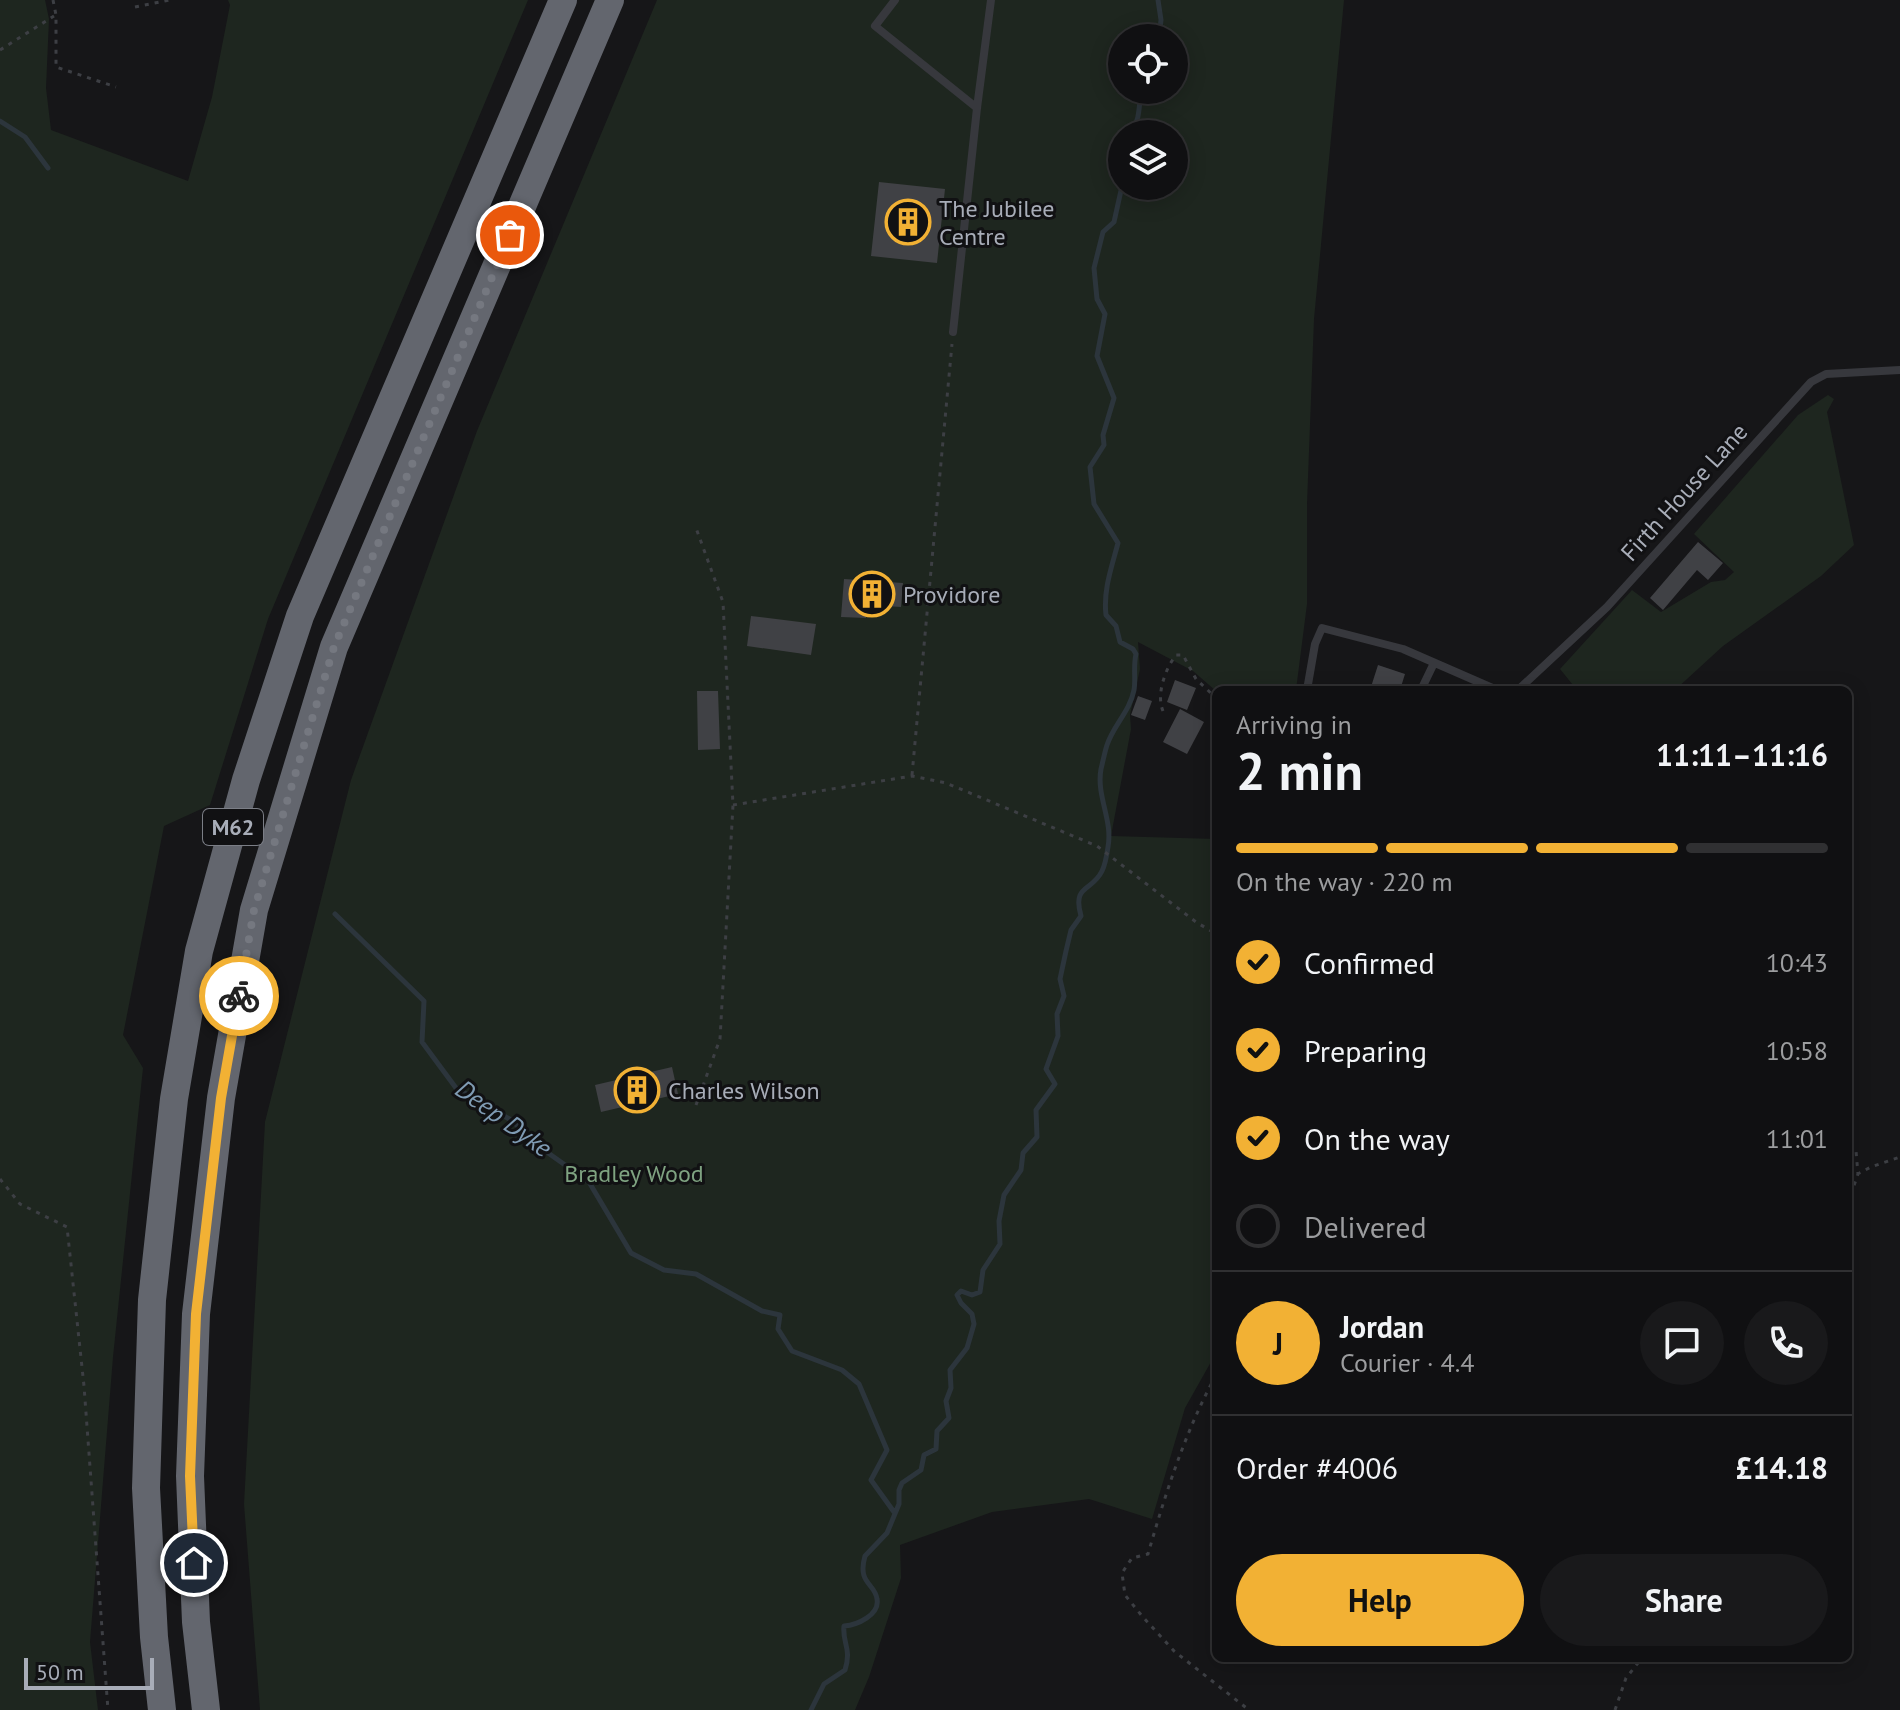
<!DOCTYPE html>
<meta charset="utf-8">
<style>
body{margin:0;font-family:"PT Sans",sans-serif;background:#19191b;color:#f1f3f6;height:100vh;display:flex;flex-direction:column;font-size:30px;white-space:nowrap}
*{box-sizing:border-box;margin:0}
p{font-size:26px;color:#9c9d9f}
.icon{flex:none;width:44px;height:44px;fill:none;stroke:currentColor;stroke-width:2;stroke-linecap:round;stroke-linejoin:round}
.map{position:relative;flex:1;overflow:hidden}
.sheet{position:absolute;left:1212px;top:686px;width:640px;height:976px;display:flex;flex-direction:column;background:#101012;border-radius:12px;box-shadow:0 4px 20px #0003,0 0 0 2px #303032}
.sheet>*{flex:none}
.buttons{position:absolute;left:1108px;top:24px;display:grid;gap:16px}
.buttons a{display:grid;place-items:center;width:80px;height:80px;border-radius:50%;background:#101012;box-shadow:0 4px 20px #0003,0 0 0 2px #303032;font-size:40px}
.scale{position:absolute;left:24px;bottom:20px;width:130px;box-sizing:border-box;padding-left:8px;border:4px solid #a8adb8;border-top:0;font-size:22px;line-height:28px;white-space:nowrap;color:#a8adb8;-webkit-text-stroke:6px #111113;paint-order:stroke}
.pin{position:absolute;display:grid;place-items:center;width:68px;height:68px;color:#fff;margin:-34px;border:4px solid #fff;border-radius:50%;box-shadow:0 2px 8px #0007}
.courier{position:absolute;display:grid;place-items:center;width:80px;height:80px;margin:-40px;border:6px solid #f2b134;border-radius:50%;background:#fff;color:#222;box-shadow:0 2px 10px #0007}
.summary em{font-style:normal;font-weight:600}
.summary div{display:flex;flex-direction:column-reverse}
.summary{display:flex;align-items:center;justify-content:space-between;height:136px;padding:0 24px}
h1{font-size:52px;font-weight:600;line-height:60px}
.bar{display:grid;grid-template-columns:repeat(4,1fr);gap:12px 8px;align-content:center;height:96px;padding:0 24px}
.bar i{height:10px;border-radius:6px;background:#303032}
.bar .on{background:#f2b134}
.bar p{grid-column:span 4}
.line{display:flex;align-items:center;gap:20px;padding:0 24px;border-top:2px solid #303032}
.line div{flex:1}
.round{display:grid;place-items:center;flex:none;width:84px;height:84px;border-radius:42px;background:#19191b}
ol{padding:0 24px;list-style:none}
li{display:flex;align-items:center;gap:24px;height:88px}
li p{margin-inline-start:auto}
li .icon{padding:8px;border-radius:50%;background:#f2b134;color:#111;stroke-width:4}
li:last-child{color:#9c9d9f}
li i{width:44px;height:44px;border:4px solid #303032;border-radius:50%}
.primary-button{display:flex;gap:16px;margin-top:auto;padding:16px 24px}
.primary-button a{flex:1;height:92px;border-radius:48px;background:#f2b134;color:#111;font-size:32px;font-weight:600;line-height:92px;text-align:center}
.primary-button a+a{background:#19191b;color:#f1f3f6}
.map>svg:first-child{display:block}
.green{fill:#1e261f;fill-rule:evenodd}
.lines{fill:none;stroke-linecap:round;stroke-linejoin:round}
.stream{stroke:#2c353c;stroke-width:5}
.building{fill:#404145}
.path{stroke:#3d3f44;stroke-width:3;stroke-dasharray:4 6;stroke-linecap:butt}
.service{stroke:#37383d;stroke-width:8}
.motorway{stroke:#63666e;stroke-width:28}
.done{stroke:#757880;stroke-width:8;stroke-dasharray:0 14.4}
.route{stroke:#f2b134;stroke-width:10}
.labels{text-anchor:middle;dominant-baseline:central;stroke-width:6;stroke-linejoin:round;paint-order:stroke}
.shield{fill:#111113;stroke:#7b7e86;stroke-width:2}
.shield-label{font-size:22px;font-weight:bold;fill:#a8adb8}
.poi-label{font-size:24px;fill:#a8adb8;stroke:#111113;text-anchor:start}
.street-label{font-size:24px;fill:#a8adb8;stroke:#111113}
.park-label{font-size:24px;fill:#7fa381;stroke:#111113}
.water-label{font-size:26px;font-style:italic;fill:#7f9bb3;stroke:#111113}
</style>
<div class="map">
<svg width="1900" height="1710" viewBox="0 0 1900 1710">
<rect width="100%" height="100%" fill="#161618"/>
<!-- green -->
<path class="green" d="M0 0H45L49 19 46 88 51 130 188 181 212 97 230 5 228 0H528L268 619 210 805 164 826 123 1035 143 1068 113 1357 90 1642 98 1710H0Z
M657 0H1344L1314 319 1307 504V604L1296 690 1216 691 1193 671 1138 642 1140 669 1130 715 1131 729 1111 836 1216 839V1353L1185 1408 1152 1519 1089 1499 992 1512 900 1545 901 1578 869 1677 855 1710H260L244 1504 265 1122 351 780 477 431ZM1122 38H1174V90H1122ZM1122 134H1174V186H1122Z
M1828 395 1834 399 1827 412 1854 545 1821 576 1723 646 1675 690H1577L1560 669 1632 590 1661 612 1711 582 1725 580 1734 572 1694 534 1798 415Z"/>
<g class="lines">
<!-- stream -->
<path class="stream" d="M1158 0 1161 20 1159 38
M0 121 25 137 48 168
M1131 134C1140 120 1139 106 1141 90
M1122 157 1118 170 1122 177
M335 914 424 1001 422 1042 456 1088 511 1120 544 1150 589 1182 631 1253 664 1270 696 1274 762 1311 780 1315 778 1329 792 1351 842 1370 859 1384 887 1450 871 1480 894 1512
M811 1710 824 1684 845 1670C852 1648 842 1643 844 1626 857 1625 880 1615 877 1599 875 1583 857 1584 865 1556L887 1533 899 1504V1490L902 1483 921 1470 924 1455 936 1449 937 1431 949 1418 946 1401 951 1388 950 1370 967 1348 974 1324 972 1314 961 1303 957 1295 961 1291 972 1295 980 1292 983 1270 1000 1244 999 1221 1004 1195 1021 1170 1023 1153 1037 1137 1036 1110 1055 1084 1046 1069 1058 1036 1057 1014 1064 996 1060 979 1066 951 1071 930 1081 916C1072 884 1092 892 1102 871 1105 865 1107 854 1108 847 1113 820 1096 796 1101 769 1103 761 1105 751 1107 745 1113 726 1130 711 1134 690 1136 679 1133 667 1136 654L1133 649 1120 642 1116 626 1106 615C1103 590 1112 566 1118 543L1094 504 1090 467 1104 445 1103 435 1114 398 1097 356 1105 314 1097 299 1094 268 1103 232 1114 222 1122 186"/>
</g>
<!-- building -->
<path class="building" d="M879 182 945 189 937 263 871 256Z
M1698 542 1723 563 1708 580 1697 570 1663 610 1650 598Z
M844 579 903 583 901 607 868 605 866 618 841 617Z
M751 616 816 624 811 655 747 646Z
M1378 665 1405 674 1400 690H1370Z
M1175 680 1196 688 1187 710 1167 702Z
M697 691H718L720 749 698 750Z
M1138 696 1152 701 1145 720 1131 715Z
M1180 709 1204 722 1187 754 1163 742Z
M672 1067 678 1094 601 1112 595 1085Z"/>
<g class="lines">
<!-- path -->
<path class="path" d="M53 0 56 15V67L116 87
M135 7 170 0
M0 50 54 16
M1163 711C1156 695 1165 669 1176 655H1183L1196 679 1216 698
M912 775 952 344
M733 805 912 776 946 783 1097 846 1196 922 1216 934
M696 1105 720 1039 733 805 723 602 696 528
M1848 1155 1856 1151 1858 1174 1848 1203
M0 1179 20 1204 67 1227 84 1386 108 1710
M1848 1179 1871 1167 1900 1157
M1216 1375C1185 1432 1166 1492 1148 1554L1132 1558 1122 1573 1125 1595 1142 1616 1174 1651 1249 1710
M1615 1710 1626 1678 1642 1658"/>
<!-- service -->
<path class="service" d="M895 0 875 26 977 108
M953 332 977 108 991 0
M1307 690 1315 644 1322 628 1403 649 1497 690
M1421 690 1434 663
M1518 690 1607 607 1811 382 1826 374 1900 370"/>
<!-- motorway -->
<path class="motorway" d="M162 1710 154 1637 146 1488 152 1300 174 1099 199 951 246 780 300 616 563 0
M206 1710 196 1622 190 1476 196 1314 221 1098 254 910 334 647 610 0"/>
</g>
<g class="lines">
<!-- done -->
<path class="done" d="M239 996 254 910 334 647 510 235"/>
<!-- route -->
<path class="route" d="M194 1563 190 1476 196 1314 221 1098 239 996"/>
</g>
<!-- icons -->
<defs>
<g id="building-ring" transform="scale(2.3)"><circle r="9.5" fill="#111113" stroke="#f2b134" stroke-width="1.5"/><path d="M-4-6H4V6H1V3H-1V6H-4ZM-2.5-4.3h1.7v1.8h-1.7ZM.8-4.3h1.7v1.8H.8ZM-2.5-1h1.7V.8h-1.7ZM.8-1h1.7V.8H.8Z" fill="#f2b134"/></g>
</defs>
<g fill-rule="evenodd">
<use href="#building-ring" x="908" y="222"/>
<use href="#building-ring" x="872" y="594"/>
<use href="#building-ring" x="637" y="1090"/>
</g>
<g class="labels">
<!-- shield labels -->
<rect class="shield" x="203" y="809" width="60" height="36" rx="6"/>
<g class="shield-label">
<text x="233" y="827">M62</text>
</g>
<!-- poi labels -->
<g class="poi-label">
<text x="939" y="208">The Jubilee<tspan x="939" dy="28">Centre</tspan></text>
<text x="903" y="594">Providore</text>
<text x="668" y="1090">Charles Wilson</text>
</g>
<!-- street labels -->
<g class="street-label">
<text transform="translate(1684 492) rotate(-48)">Firth House Lane</text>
</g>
<!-- park labels -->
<g class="park-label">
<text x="634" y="1173">Bradley Wood</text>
</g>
<!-- water labels -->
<g class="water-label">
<text transform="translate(504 1118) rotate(36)">Deep Dyke</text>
</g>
</g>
</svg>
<div class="buttons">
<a><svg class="icon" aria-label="locate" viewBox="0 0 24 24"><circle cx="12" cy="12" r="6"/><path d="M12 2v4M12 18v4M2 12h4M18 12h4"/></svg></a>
<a><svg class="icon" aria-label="layers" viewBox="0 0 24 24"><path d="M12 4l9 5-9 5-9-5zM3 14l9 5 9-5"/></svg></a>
</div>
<div class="scale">50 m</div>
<div class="pin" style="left:510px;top:235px;background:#ea580c"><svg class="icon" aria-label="bag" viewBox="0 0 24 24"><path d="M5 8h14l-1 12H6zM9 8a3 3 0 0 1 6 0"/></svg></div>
<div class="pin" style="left:194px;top:1563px;background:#1f2937"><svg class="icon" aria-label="home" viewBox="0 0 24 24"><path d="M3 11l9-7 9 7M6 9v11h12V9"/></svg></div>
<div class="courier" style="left:239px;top:996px"><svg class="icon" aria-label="bike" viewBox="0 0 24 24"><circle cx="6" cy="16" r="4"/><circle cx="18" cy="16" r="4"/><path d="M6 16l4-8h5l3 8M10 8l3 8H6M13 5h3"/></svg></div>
<section class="sheet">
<div class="summary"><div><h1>2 min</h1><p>Arriving in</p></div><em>11:11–11:16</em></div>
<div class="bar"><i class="on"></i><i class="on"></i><i class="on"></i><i></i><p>On the way · 220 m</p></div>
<ol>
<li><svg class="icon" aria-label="check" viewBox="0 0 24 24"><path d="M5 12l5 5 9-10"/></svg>Confirmed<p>10:43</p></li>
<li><svg class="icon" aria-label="check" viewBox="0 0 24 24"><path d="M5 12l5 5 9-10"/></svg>Preparing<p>10:58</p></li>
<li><svg class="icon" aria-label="check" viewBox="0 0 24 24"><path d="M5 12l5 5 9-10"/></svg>On the way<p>11:01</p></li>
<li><i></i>Delivered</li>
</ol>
<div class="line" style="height:144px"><b class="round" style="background:#f2b134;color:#111">J</b><div><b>Jordan</b><p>Courier · 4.4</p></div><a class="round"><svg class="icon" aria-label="chat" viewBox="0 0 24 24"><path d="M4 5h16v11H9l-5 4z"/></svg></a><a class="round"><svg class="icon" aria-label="phone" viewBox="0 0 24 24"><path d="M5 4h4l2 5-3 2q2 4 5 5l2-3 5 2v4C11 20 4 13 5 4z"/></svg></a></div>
<div class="line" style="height:104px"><div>Order #4006</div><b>£14.18</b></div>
<div class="primary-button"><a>Help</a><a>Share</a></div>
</section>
</div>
